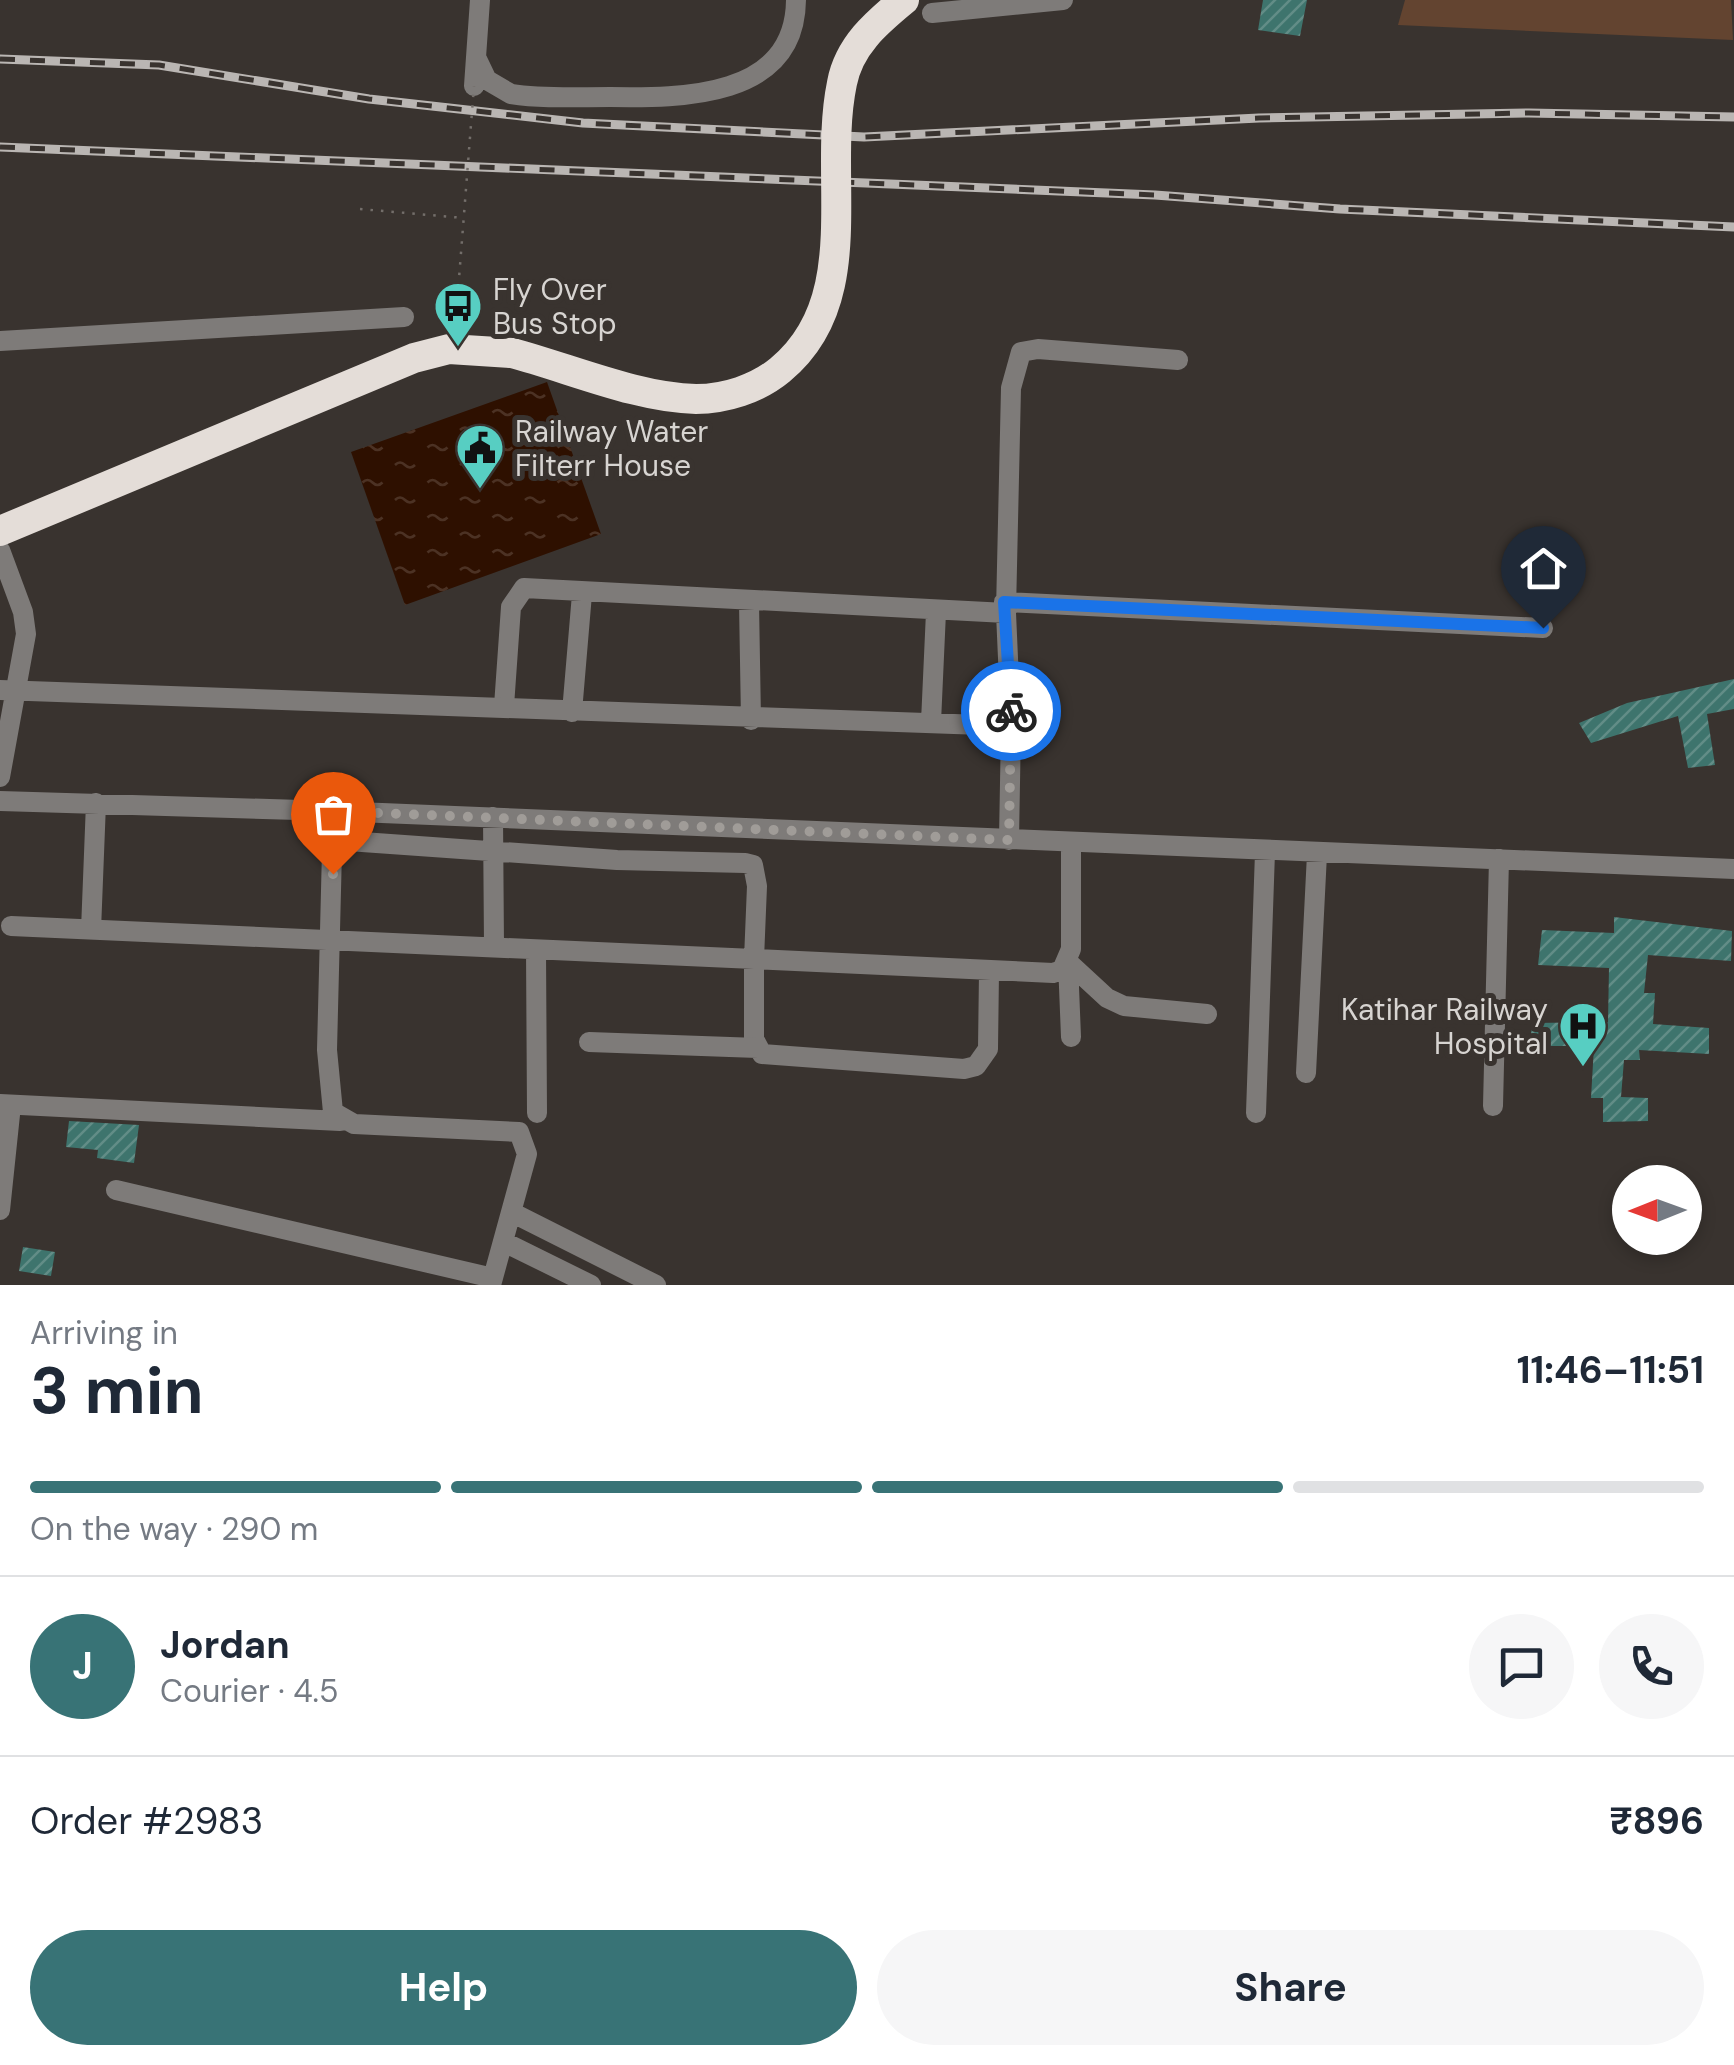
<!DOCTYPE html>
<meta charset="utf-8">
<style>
body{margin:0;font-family:"DM Sans",sans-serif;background:#f6f6f7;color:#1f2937;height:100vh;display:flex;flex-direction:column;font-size:38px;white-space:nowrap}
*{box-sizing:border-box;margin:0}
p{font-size:32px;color:#747a83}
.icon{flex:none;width:55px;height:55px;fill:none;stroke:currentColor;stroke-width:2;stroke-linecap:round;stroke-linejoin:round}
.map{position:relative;height:1285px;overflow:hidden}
.side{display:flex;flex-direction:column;background:#fff;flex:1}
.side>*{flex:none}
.needle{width:65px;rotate:269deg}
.controls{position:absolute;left:1612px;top:1165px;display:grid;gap:20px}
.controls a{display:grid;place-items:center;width:90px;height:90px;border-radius:50%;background:#fff;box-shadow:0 5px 15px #0003;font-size:50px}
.pin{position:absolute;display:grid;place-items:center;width:85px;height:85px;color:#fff;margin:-102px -42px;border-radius:50% 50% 50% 0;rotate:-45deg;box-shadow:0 0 10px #0007}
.pin .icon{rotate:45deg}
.courier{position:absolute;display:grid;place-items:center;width:100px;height:100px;margin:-50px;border:8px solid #1a73e8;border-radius:50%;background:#fff;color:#222;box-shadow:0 2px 12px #0007}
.head em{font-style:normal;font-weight:700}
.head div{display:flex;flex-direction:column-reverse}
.head{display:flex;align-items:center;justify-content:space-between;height:170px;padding:0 30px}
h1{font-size:65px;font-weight:700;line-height:75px}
.bar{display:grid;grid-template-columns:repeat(4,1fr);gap:15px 10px;align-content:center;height:120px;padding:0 30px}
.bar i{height:12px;border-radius:8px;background:#e0e1e3}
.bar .selected{background:#387376}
.bar p{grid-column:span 4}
.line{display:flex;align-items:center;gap:25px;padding:0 30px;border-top:2px solid #e0e1e3}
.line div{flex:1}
.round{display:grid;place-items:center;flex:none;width:105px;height:105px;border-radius:52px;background:#f6f6f7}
.button{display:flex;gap:20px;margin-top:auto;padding:20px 30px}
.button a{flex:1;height:115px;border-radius:60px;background:#387376;color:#fff;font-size:40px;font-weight:700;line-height:115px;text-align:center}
.button a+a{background:#f6f6f7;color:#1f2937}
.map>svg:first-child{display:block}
.green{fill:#634430}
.water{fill:url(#water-ripples)}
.building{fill:url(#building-hatch)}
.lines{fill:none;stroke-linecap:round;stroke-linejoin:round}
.path{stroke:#736e6a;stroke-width:2.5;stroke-dasharray:2.5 8;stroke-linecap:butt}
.minor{stroke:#7e7b79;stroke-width:20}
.highway{stroke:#e4ddd8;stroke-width:30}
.rail-casing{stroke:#bab6b3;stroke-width:9}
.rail{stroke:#39332f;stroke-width:5;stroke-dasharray:15;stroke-linecap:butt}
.path-bridge{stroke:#736e6a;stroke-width:2.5;stroke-dasharray:2.5 8;stroke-linecap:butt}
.highway-bridge{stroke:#e4ddd8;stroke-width:30}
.done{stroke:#a09c98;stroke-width:10;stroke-dasharray:0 18}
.route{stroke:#1a73e8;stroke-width:12}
.labels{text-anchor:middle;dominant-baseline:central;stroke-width:10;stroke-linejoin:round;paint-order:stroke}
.poi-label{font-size:30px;fill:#d7d4d1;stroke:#39332f;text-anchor:start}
</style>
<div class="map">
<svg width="1734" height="1285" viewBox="0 0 1734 1285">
<defs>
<pattern id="water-ripples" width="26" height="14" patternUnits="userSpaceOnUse" patternTransform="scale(2.5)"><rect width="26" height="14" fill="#2e1000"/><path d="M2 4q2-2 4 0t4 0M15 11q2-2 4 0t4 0" fill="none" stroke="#4c3224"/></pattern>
<pattern id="building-hatch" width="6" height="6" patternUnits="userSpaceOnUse" patternTransform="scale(2.5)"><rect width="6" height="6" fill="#3e746d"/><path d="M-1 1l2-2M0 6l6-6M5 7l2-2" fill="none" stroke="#628d87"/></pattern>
</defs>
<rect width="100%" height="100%" fill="#39332f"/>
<!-- green -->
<path class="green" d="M1405 0H1731L1733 40 1398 25Z"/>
<!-- water -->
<path class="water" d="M547 382 601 534 405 605 351 452Z"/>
<!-- building -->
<path class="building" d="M1263 0H1307L1300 36 1258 30Z
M1734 679V709L1707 714 1715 765 1688 768 1678 716 1591 743 1579 723 1627 703Z
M1614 917 1732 931 1731 961 1648 955 1644 993H1655L1653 1024 1709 1028V1054L1639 1050 1640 1060H1624L1621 1097 1648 1098V1121L1603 1122V1098H1591L1594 1046H1530L1532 1023 1608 1022 1609 968 1538 965 1542 930 1614 933Z
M69 1121 139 1125 134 1163 97 1158 98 1150 66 1147Z
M23 1247 55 1252 51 1276 19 1271Z"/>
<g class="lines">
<!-- path -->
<path class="path" d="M360 209 464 218"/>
<!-- minor -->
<path class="minor" d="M932 13 1063 0
M476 57 487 80 511 94C543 99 577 97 610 97 681 98 795 99 796 0
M474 86 480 0
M0 341 404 317
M0 550 23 612 26 634 0 777
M1004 602 1543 628
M749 603 751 720
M1006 611 1011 388 1021 352 1038 349 1178 360
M0 690 1011 726
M504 706 511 607 524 588 1006 613 1011 726 1009 840
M572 712 582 594
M931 722 936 612
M0 801 333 811
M493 817 494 946
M334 840 617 860 745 863 753 865 757 886 754 959 1053 973 1062 970 1071 949V843
M11 926 754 959V1039L762 1054 964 1069 976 1066 988 1049 989 972
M91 930 96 803
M536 950 537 1113
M1068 962 1107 998 1124 1006 1207 1014
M1068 962 1071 1037
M589 1042 758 1048
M1306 1073 1317 854
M0 1104 340 1121
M1493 1106 1499 859
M1256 1113 1265 852
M116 1190 493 1278
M0 1210 11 1105
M513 1213 656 1285
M504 1242 591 1285
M491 1285 527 1154 519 1132 354 1124 333 1112 327 1050 333 811 1734 869"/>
<!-- highway -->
<path class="highway" d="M0 531 414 358 449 349 512 353"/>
<!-- rail casing -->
<g class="rail-casing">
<path id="rail" d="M0 59 159 65 369 99 583 123 864 137 1259 118 1529 113 1734 117
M0 147 1155 195 1340 209 1734 227"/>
</g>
<!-- rail -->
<use href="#rail" class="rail"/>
<!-- path-bridge -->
<path class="path-bridge" d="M456 317 474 86"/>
<!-- highway-bridge -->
<path class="highway-bridge" d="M512 353C569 368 638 398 696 399 725 399 757 389 780 370 866 299 822 179 842 83 849 46 876 23 904 0"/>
</g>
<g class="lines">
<!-- done -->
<path class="done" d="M333 874V811L1009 840 1011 711"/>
<!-- route -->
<path class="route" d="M1011 711 1004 602 1543 628"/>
</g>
<!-- icons -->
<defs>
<g id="bus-pin" transform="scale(2.5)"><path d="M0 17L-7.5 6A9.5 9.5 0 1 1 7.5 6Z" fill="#57cec2" stroke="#39332f"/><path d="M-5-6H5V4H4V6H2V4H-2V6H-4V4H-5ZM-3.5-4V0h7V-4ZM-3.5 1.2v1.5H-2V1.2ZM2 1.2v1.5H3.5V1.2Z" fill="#111"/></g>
<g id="civic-pin" transform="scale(2.5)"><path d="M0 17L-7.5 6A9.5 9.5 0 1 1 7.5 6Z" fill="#57cec2" stroke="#39332f"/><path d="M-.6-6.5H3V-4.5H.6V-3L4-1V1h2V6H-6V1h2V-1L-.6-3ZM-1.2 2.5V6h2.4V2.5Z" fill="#111"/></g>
<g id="hospital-pin" transform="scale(2.5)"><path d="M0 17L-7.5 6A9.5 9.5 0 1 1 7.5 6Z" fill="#57cec2" stroke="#39332f"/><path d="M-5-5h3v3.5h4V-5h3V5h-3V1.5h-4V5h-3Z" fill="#111"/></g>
</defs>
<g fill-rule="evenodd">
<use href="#bus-pin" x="458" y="306"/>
<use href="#civic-pin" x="480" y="448"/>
<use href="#hospital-pin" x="1583" y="1026"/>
</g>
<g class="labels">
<!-- poi labels -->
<g class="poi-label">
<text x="493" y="289">Fly Over<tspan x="493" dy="34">Bus Stop</tspan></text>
<text x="515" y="431">Railway Water<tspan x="515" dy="34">Filterr House</tspan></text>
<text x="1548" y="1009" text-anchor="end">Katihar Railway<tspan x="1548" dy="34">Hospital</tspan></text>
</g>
</g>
</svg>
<div class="controls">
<a><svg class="needle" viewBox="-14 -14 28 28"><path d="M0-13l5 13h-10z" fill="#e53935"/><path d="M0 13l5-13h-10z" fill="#747a83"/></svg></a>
</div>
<div class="pin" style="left:333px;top:874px;background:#ea580c"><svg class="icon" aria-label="bag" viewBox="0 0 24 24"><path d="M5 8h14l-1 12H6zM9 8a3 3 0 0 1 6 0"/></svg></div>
<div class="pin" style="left:1543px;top:628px;background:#1f2937"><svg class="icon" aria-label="home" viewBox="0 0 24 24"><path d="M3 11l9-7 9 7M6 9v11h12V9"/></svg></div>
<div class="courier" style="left:1011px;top:711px"><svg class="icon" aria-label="bike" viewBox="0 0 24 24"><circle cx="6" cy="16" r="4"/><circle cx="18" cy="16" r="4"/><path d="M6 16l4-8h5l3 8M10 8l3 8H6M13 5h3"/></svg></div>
</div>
<section class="side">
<div class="head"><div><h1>3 min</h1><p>Arriving in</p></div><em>11:46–11:51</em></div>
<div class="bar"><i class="selected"></i><i class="selected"></i><i class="selected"></i><i></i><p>On the way · 290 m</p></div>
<div class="line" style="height:180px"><b class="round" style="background:#387376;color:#fff">J</b><div><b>Jordan</b><p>Courier · 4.5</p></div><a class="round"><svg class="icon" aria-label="chat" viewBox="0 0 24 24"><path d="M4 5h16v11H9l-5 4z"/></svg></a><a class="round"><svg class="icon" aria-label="phone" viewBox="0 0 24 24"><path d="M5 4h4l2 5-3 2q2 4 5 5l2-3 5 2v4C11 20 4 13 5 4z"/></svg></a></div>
<div class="line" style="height:130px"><div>Order #2983</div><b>₹896</b></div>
<div class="button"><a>Help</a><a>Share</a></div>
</section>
